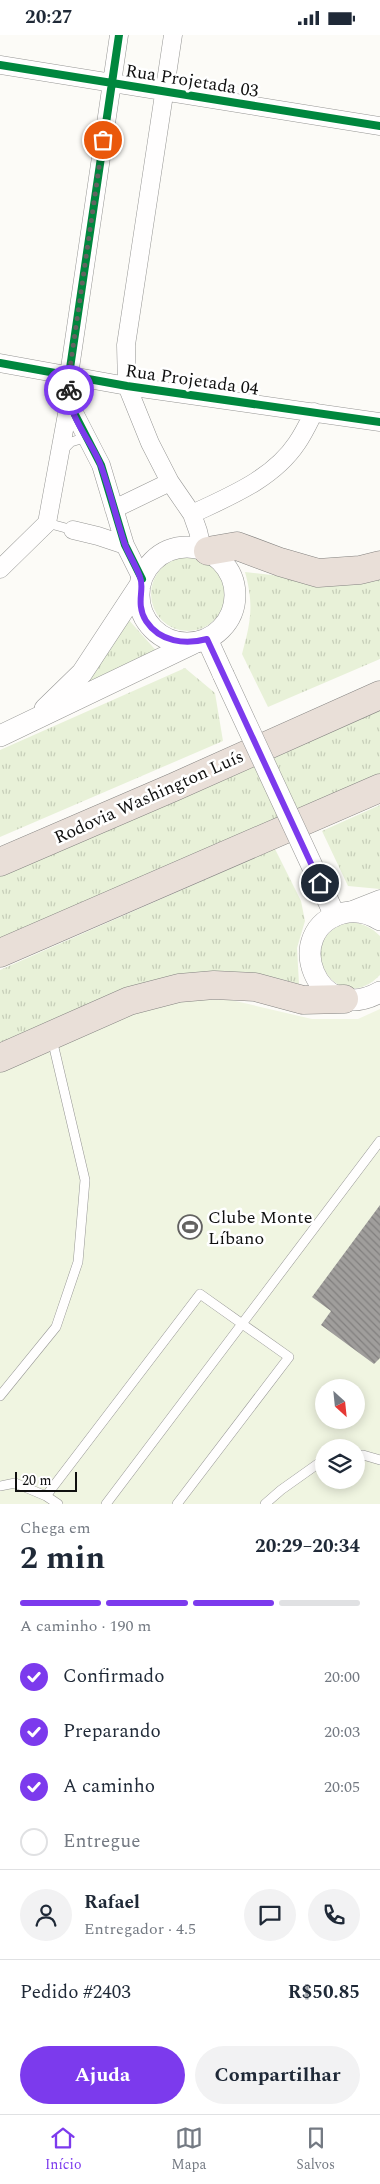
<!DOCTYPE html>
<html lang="pt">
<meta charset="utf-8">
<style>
body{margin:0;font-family:Spectral,serif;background:#f2f2f3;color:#1f2937;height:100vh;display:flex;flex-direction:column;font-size:19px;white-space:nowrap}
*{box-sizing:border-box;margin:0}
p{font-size:16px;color:#747a83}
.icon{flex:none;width:28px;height:28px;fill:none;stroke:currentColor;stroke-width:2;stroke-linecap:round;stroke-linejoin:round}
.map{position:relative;height:1469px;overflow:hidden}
.panel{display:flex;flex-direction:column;background:#fff;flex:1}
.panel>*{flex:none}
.needle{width:32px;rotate:153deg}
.controls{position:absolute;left:315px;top:1344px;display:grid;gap:10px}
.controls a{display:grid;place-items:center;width:50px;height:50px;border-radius:50%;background:#fff;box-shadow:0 2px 12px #0003;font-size:25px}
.scale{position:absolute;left:15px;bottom:12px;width:62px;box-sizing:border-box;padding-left:5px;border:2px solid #101010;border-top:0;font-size:14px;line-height:18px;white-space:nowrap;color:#101010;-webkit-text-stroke:4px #fff;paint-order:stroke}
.pin{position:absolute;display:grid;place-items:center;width:42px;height:42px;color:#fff;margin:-21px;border:2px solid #fff;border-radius:50%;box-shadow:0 1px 5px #0007}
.courier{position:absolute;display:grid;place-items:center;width:50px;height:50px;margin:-25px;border:4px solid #7c3aed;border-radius:50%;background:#fff;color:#222;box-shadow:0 1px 6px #0007}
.overview em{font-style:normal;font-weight:700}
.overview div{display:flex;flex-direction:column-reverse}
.overview{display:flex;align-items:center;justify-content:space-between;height:85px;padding:0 20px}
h1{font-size:32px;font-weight:700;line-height:38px}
.bar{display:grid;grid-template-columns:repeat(4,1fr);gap:8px 5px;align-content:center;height:60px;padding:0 20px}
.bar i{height:6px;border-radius:4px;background:#e0e1e3}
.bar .on{background:#7c3aed}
.bar p{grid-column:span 4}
.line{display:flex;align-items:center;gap:12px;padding:0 20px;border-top:1px solid #e0e1e3}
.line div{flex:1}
.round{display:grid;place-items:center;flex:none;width:52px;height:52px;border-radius:26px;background:#f2f2f3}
ol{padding:0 20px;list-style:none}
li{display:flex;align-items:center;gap:15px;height:55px}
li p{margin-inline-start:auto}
li .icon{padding:5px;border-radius:50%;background:#7c3aed;color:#fff;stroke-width:4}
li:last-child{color:#747a83}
li i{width:28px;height:28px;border:2px solid #e0e1e3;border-radius:50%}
.cta{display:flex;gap:10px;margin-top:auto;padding:10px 20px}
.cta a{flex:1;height:58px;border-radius:30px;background:#7c3aed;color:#fff;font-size:20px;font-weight:700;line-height:58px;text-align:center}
.cta a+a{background:#f2f2f3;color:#1f2937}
.status{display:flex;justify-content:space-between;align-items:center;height:35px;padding:0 25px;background:#fff;direction:ltr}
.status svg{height:14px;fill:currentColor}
.menu{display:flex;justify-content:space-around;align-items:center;height:70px;border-top:1px solid #e0e1e3;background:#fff;font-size:14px;color:#747a83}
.menu a{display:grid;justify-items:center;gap:2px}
.menu .on{color:#7c3aed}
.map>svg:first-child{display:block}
.grass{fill:url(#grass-tufts)}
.pitch{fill:#f0f5e1;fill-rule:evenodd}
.building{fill:url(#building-back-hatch)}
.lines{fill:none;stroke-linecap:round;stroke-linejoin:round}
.service-casing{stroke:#969694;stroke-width:10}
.minor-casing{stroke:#969694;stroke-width:19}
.tertiary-casing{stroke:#969694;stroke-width:22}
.motorway-casing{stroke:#848381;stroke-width:29}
.service{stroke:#fffefe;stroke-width:9}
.minor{stroke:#fffefe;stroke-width:18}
.tertiary{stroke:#fffefe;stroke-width:21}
.motorway{stroke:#e9dfd8;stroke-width:28}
.tertiary-bridge-casing{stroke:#969694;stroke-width:22;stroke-linecap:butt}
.tertiary-bridge{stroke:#fffefe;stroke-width:21}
.cycleway-casing{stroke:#fff;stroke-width:11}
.cycleway{stroke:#00873e;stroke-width:8}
.done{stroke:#636261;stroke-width:5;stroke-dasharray:0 9}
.route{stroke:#7c3aed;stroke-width:6}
.labels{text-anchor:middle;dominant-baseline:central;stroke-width:5;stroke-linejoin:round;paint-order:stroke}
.street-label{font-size:18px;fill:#101010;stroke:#fff}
.poi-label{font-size:18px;fill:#101010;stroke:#fff;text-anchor:start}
</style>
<div class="status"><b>20:27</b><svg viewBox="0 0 49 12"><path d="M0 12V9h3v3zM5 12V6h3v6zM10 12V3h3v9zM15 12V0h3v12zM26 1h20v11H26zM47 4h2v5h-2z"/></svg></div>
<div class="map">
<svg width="380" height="1469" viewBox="0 0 380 1469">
<defs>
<pattern id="grass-tufts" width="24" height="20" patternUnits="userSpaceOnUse" patternTransform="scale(1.25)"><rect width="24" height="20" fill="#e8f1d8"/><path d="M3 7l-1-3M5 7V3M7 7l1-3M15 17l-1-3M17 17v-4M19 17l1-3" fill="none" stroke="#c6ceb8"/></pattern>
<pattern id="building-back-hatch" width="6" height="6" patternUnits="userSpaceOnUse" patternTransform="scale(1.25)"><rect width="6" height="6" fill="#a09e9c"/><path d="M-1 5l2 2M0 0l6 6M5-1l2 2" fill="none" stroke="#817f7e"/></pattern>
</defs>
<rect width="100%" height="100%" fill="#fcfbf7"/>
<!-- grass -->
<path class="grass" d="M151 559a37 37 0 1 1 74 0a37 37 0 1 1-74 0Z
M245 537 336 547 380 542V624L268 672 242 619C251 586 254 570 245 537Z
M128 584 160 620 78 660Z
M185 633 215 658 223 706 0 802V715Z
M380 673V740L0 906V837Z
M380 770V854L348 851 322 796Z
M275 814 301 866 305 886 297 913 299 949 277 943 224 936 171 944 0 1010V935Z
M351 887C364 889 371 892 380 901V940C336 986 288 901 351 887Z"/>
<!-- pitch -->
<path class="pitch" d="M189 964 231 965 312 984H358L380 974V1469H0V1032L106 986ZM324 1352H356V1385H324ZM324 1412H356V1445H324Z"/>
<!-- building -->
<path class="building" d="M380 1170V1323L374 1329 321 1290 331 1276 312 1262Z"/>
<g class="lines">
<!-- service casing -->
<g class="service-casing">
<path id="service" d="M63 415 71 407 87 402
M47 488 73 495
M0 1361 56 1292 78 1227 85 1145 52 1004
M356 1421 363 1420 380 1425
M0 1451 15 1448 46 1461
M58 1469 46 1461 200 1259 289 1322 177 1469
M106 1469 380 1106
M265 1469 281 1455 319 1428 324 1426"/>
</g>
<!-- minor casing -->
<g class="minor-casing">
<path id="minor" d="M119 0 69 340V368L101 430 125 510 142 544
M173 0 126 310 127 351 150 408 170 447 192 479 198 496 202 513
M0 30 380 91
M0 328 127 351 380 387
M114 474 170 447
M192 479C230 461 273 444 297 408 304 398 309 387 314 377
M73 495 98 501 125 510
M0 534 47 488 69 368
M347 877 380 864"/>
</g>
<!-- tertiary casing -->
<g class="tertiary-casing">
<path id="tertiary" d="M139 560a48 48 0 1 1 96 0a48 48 0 1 1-96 0Z
M207 604 223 639
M45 674 82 638 140 550
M0 701 194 608
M320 848 335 881
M380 885C369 878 356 875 343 878 280 895 316 993 380 957"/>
</g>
<!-- motorway casing -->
<g class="motorway-casing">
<path id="motorway" d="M208 516 237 511 280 527 318 538 360 535 380 530
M0 827 174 752 380 660
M0 918 380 753
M0 1023 129 966 179 953 214 950 255 952 303 965 344 964"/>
</g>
<!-- service -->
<use href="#service" class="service"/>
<!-- minor -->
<use href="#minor" class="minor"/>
<!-- tertiary -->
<use href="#tertiary" class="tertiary"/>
<!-- motorway -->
<use href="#motorway" class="motorway"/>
<!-- tertiary-bridge casing -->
<g class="tertiary-bridge-casing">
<path id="tertiary-bridge" d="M223 639 320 848"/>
</g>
<!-- tertiary-bridge -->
<use href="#tertiary-bridge" class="tertiary-bridge"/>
<!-- cycleway casing -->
<g class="cycleway-casing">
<path id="cycleway" d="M119 0 69 340V368L101 430 125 510 142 544
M0 30 380 91
M0 328 127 351 380 387"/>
</g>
<!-- cycleway -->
<use href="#cycleway" class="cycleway"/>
</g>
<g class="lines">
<!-- done -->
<path class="done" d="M69 355V340L103 105"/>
<!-- route -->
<path class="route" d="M69 355C68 383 92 406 101 431 110 456 116 482 124 507 128 519 136 530 140 542 145 554 135 568 146 586 160 607 185 610 207 604L320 848"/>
</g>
<!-- icons -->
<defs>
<g id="stadium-ring" transform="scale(1.25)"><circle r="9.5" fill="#fff" stroke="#636261" stroke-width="1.5"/><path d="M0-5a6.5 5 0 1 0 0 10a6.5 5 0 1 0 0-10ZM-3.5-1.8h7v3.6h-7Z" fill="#636261"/></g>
</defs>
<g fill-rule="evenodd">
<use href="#stadium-ring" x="190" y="1192"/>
</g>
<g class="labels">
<!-- street labels -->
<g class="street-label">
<text transform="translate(192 46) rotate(9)">Rua Projetada 03</text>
<text transform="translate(192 345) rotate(8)">Rua Projetada 04</text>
<text transform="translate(149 762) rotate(-24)">Rodovia Washington Luís</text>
</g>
<!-- poi labels -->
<g class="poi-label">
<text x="208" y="1182">Clube Monte<tspan x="208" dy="21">Líbano</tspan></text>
</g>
</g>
</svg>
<div class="controls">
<a><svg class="needle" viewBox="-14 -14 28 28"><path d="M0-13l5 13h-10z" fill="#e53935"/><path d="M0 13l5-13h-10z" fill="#747a83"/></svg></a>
<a><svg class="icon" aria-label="layers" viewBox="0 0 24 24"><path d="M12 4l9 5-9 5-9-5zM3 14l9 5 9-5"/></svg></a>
</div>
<div class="scale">20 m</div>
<div class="pin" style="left:103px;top:105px;background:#ea580c"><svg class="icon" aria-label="bag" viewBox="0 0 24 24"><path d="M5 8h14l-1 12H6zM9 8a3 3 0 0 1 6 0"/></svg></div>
<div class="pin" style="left:320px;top:848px;background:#1f2937"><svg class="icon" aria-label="home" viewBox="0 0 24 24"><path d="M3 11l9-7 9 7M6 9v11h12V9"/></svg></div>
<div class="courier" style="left:69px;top:355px"><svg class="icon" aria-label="bike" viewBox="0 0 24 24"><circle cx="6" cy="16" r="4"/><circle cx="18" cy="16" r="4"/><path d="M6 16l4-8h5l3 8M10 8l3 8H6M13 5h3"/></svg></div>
</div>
<section class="panel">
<div class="overview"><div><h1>2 min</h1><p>Chega em</p></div><em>20:29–20:34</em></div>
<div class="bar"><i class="on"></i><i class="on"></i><i class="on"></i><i></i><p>A caminho · 190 m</p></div>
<ol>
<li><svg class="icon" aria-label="check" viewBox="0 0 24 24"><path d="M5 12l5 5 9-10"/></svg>Confirmado<p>20:00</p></li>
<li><svg class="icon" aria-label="check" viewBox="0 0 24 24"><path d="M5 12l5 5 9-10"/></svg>Preparando<p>20:03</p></li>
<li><svg class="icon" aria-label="check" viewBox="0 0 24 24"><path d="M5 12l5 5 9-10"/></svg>A caminho<p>20:05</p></li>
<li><i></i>Entregue</li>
</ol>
<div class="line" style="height:90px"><a class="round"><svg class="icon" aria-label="person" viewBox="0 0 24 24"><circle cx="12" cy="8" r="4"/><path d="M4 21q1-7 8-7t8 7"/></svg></a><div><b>Rafael</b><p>Entregador · 4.5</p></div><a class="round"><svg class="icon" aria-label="chat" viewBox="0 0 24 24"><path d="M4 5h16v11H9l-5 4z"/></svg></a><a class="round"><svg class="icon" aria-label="phone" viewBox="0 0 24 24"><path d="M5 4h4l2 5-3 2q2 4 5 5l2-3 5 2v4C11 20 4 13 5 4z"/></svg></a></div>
<div class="line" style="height:65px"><div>Pedido #2403</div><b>R$50.85</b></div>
<div class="cta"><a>Ajuda</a><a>Compartilhar</a></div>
</section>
<nav class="menu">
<a class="on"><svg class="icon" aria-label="home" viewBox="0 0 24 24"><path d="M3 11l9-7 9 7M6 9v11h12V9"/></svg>Início</a>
<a><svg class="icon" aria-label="map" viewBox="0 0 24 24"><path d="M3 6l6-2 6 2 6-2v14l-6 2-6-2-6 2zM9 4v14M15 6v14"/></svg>Mapa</a>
<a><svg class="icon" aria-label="saved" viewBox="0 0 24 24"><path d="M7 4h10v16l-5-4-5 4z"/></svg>Salvos</a>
</nav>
